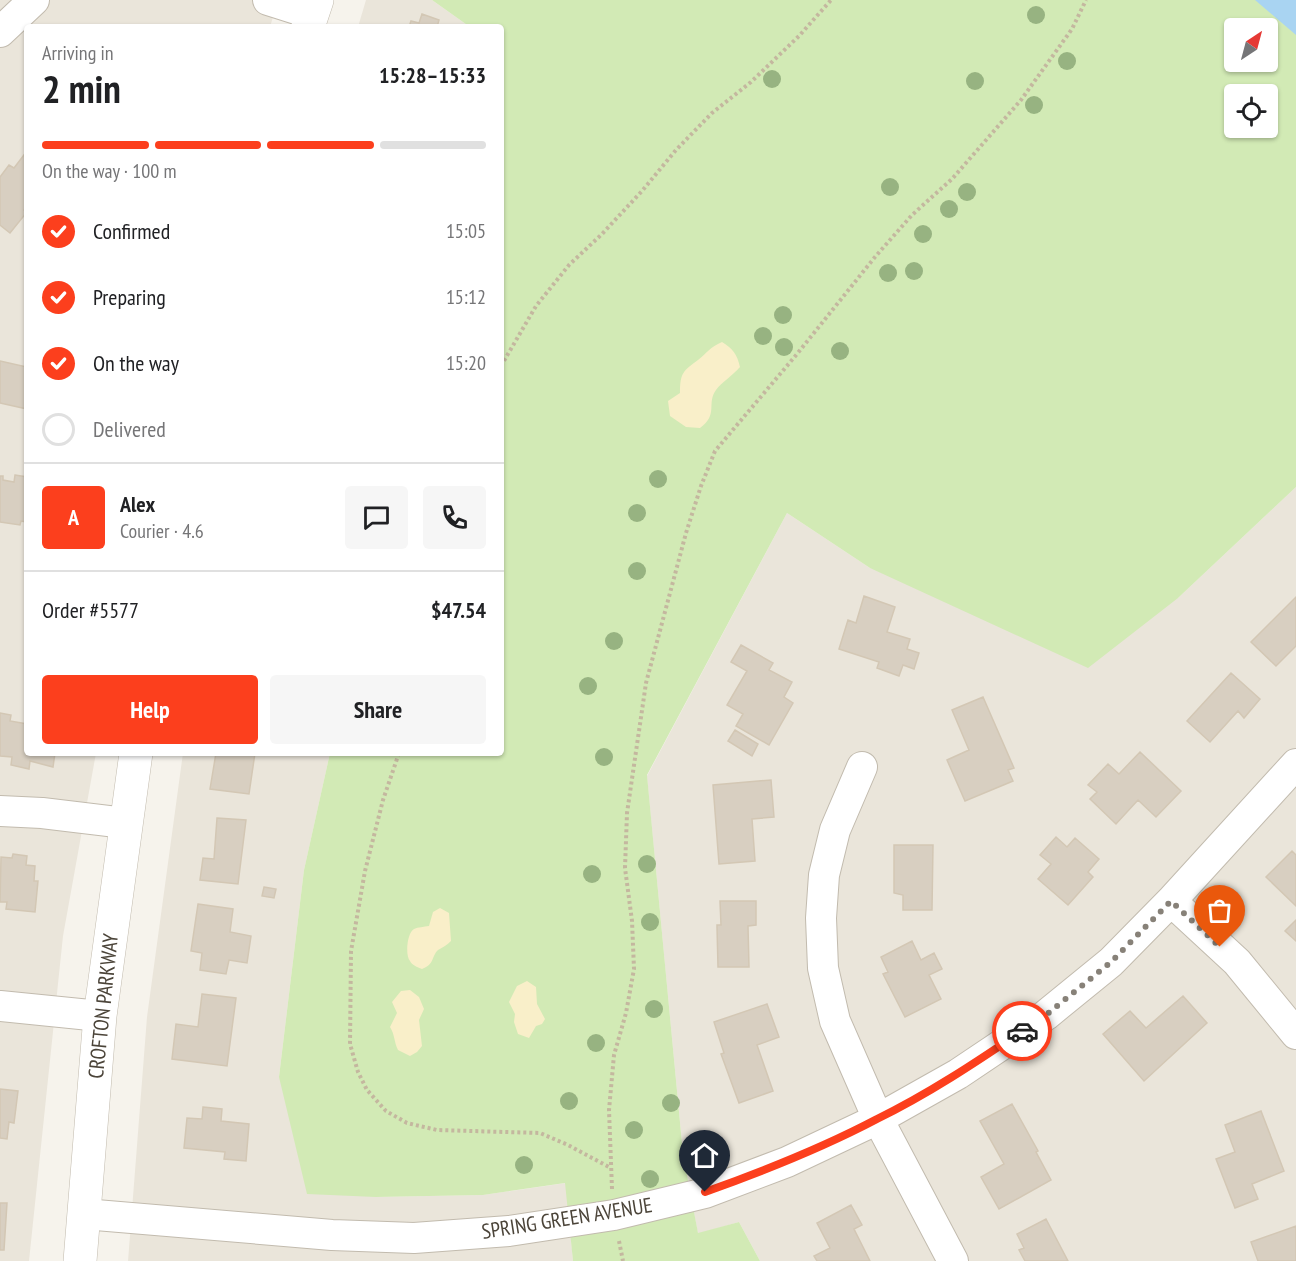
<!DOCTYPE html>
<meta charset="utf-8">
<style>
body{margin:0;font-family:"PT Sans Narrow",sans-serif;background:#f6f6f6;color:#202124;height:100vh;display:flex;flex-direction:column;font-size:22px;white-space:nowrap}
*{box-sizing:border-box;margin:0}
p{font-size:20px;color:#757577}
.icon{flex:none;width:33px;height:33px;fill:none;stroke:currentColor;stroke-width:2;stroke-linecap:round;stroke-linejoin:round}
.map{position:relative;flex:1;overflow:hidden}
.details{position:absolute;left:24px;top:24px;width:480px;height:732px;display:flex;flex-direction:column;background:#fff;border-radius:6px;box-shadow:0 2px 4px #0004}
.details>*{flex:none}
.needle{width:39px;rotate:36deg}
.controls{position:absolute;left:1224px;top:18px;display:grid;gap:12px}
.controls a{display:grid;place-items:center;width:54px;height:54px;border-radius:6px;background:#fff;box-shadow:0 2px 4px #0004;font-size:30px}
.pin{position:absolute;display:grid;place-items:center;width:51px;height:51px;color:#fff;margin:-62px -26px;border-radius:50% 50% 50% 0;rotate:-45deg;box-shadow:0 0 6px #0007}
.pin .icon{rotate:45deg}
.courier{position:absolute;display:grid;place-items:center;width:60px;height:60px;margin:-30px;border:4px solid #fc3f1d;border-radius:50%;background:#fff;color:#222;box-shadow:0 2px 8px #0007}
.headline em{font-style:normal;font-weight:700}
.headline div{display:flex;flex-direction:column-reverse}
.headline{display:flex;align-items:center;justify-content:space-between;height:102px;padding:0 18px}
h1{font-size:39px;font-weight:700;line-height:45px}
.bar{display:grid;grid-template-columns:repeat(4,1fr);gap:9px 6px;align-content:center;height:72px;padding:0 18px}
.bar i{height:8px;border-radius:4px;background:#e0e0e0}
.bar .on{background:#fc3f1d}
.bar p{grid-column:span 4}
.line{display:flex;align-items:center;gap:15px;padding:0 18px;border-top:2px solid #e0e0e0}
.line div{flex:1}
.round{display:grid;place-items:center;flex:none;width:63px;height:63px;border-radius:6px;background:#f6f6f6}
ol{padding:0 18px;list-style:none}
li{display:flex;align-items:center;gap:18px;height:66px}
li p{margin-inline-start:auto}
li .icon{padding:6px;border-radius:50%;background:#fc3f1d;color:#fff;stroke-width:4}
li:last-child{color:#757577}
li i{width:33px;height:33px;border:3px solid #e0e0e0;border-radius:50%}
.cta{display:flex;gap:12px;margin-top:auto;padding:12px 18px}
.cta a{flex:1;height:69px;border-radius:6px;background:#fc3f1d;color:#fff;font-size:24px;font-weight:700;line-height:69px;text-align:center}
.cta a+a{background:#f6f6f6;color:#202124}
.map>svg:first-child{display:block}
.residential{fill:#eae5da}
.green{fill:#d2eab5;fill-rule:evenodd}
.sand{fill:#f9efc9}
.water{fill:#a9d4f2}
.building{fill:#d8cfc1;stroke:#d3c7b4;stroke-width:1.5}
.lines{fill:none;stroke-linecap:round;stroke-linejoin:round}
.minor-casing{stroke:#c2bbae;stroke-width:32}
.tertiary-casing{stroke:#c2bbae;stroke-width:34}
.path{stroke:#c4b79f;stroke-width:4;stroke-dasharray:3 3;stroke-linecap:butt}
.minor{stroke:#fff;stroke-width:30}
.tertiary{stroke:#fff;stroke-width:33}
.tree{fill:#97b381}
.done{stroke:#878178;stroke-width:6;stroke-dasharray:0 10.8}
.route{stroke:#fc3f1d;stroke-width:8}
.labels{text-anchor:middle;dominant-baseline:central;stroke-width:6;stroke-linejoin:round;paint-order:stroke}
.street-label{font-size:21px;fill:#4b4439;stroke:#fff}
</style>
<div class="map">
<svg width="1296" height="1261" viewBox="0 0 1296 1261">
<rect width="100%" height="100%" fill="#f6f3ec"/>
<!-- residential -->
<path class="residential" d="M0 0H278L270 27H27V753H96L63 936 29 1261H0Z
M366 0H432L470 27H358Z
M1296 487V1261H760L739 1222 698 1234 683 1154 647 776 787 513 870 568 1178 598Z
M183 753H330L304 870 279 1077 376 1197 483 1195 566 1183 573 1261H128L147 1017Z"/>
<!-- green -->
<path class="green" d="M432 0H1296V487L1178 598 1088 668 870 568 787 513 647 775 683 1154 698 1233 739 1222 760 1261H573L565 1183 483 1195 376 1197 307 1194 279 1077 304 870 330 753H501V27H470ZM1234 28H1268V62H1234ZM1234 94H1268V128H1234Z"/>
<!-- sand -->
<path class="sand" d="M722 342C733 349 737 354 740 367 733 375 721 383 716 390 706 404 719 414 700 428L686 427 670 416 668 401 680 393C680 373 683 371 698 360 707 353 710 347 722 342Z
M440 908 449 913 451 941C447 945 443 947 438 950 431 957 435 964 422 969 417 967 412 965 410 961 405 955 407 933 414 929 418 927 424 927 429 926L433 912Z
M527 981 536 987 537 1004 545 1019 542 1024 536 1026 529 1038 518 1034 514 1022 515 1014 509 1002 517 986Z
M410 990 419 997 424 1009 419 1020 422 1046 417 1052 410 1056 398 1050C394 1042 395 1035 390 1027L397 1013 392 1002 401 991Z"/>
<!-- water -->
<path class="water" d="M1255 0H1296V35Z"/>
<!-- building -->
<path class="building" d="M422 14 439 20 437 27H409L411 21 419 23Z
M27 151V206L24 210 27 212 10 233 0 225V177L9 165 14 168Z
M0 361 27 367V409L0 403Z
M15 475 27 477V522L21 521 20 525 0 522V476H3V480L14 482Z
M864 596 895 607 887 632 910 639 907 649 919 653 914 669 903 665 899 676 877 668 879 662 839 649 848 620 856 623Z
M1296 597V646L1276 666 1251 642Z
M741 645 773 663 769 670 792 682 784 697 793 703 769 745 736 726 743 714 727 705 747 671 731 662Z
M1231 673 1260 699 1244 718 1238 711 1210 742 1187 721Z
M983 697 1014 768 1008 770 1013 781 965 801 947 760 969 750 952 710Z
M0 713 11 715 10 721 27 724V753H55L53 767 30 761 29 769 11 765 12 757 0 756Z
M735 730 758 744 752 756 728 741Z
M1140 752 1181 791 1156 817 1138 800 1116 824 1090 799 1097 792 1088 785 1108 764 1119 774Z
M216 753H255L249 794 210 789Z
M771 780 774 817 752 819 755 861 719 864 713 785Z
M217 818 246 820 238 884 200 880 203 858 214 859Z
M1056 837 1067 847 1075 838 1099 859 1088 872 1093 877 1068 905 1038 879 1051 864 1040 855Z
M894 845H933L932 910H903V895L894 893Z
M1292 851 1296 855V906L1266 877Z
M13 854 27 856 26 865 35 866 34 881H38L35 912 6 909 7 902H0L1 857 12 858Z
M264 887 276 889 274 898 262 896Z
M720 901H756V925L748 926 749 967H718L717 927V925H721Z
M198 904 233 909 230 932 251 936 247 963 229 960 226 974 200 970 202 953 191 951Z
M1296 920V941L1285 931Z
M912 941 921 960 934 953 942 969 929 975 941 999 905 1017 883 974 888 972 881 957Z
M202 994 236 998 227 1066 172 1059 176 1024 198 1027Z
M1183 996 1207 1023 1144 1081 1103 1034 1130 1011 1146 1028Z
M767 1004 779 1037 757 1045 773 1091 739 1103 721 1054 724 1053 714 1022Z
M0 1089 18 1091 14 1123 9 1122 7 1139 0 1138Z
M1012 1104 1038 1151 1036 1152 1051 1180 999 1209 981 1177 1004 1164 980 1121Z
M203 1107 222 1109 221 1121 249 1124 246 1161 224 1159 225 1152 184 1148 187 1118 202 1119Z
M1261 1111 1284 1171 1252 1184 1258 1199 1235 1208 1216 1159 1235 1152 1225 1125Z
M0 1203H7L4 1250H0Z
M851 1205 862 1225 854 1229 870 1261H817L814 1256 830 1248 817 1223Z
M1046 1219 1068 1261H1025L1019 1250 1024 1248 1017 1234Z
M1296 1226V1261H1258L1251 1242Z"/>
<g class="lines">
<!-- minor casing -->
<g class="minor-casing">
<path id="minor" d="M268 0 312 14
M0 32 34 0
M862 767 835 830 824 875 821 918 823 968 835 1021 878 1119 953 1261
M0 811 42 813 125 823
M1171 901 1237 962 1296 1034
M0 1006 100 1016
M84 1214 332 1235 414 1238 509 1231 614 1215 705 1193 787 1162 878 1119 958 1074 1046 1015 1111 962 1171 901 1296 764"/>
</g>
<!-- tertiary casing -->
<g class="tertiary-casing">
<path id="tertiary" d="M308 27 317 0
M80 1261 100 1016 136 753"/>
</g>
<!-- path -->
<path class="path" d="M501 366 536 306 569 265 602 234 642 191 676 150 712 113 751 82 799 36 831 0
M399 753 383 800 365 871 351 951 350 1044 358 1072 367 1090 386 1111 407 1123 437 1130 540 1133 568 1145 609 1167
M612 1189 609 1110 614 1055 626 1013 634 969 632 921 625 868 627 813 646 683 686 533 701 486 715 451 797 354 875 257 912 215 952 179 1021 100 1072 29 1086 0
M619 1241 623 1261"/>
<!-- minor -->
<use href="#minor" class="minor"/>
<!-- tertiary -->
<use href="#tertiary" class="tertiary"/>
</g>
<!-- trees -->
<g class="tree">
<circle cx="1036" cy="15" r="9"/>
<circle cx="1067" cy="61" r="9"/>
<circle cx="772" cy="79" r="9"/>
<circle cx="975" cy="81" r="9"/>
<circle cx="1034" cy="105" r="9"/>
<circle cx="890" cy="187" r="9"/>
<circle cx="967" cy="192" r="9"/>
<circle cx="949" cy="209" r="9"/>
<circle cx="923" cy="234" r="9"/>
<circle cx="914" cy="271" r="9"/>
<circle cx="888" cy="273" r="9"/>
<circle cx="783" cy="315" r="9"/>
<circle cx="763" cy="336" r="9"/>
<circle cx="784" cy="347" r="9"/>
<circle cx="840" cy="351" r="9"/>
<circle cx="658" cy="479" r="9"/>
<circle cx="637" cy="513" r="9"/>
<circle cx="637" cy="571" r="9"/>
<circle cx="614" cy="641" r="9"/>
<circle cx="588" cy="686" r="9"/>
<circle cx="604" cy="757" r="9"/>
<circle cx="647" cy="864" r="9"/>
<circle cx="592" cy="874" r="9"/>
<circle cx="650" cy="922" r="9"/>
<circle cx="654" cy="1009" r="9"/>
<circle cx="596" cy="1043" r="9"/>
<circle cx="569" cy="1101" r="9"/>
<circle cx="671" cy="1103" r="9"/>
<circle cx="634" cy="1130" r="9"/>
<circle cx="524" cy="1165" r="9"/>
<circle cx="650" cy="1179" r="9"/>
</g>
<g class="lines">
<!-- done -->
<path class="done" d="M1022 1031 1046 1015 1111 962 1171 901 1220 947"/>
<!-- route -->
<path class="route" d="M705 1192C764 1171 822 1148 877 1119 928 1094 975 1063 1022 1031"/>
</g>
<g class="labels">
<!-- street labels -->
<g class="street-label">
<text transform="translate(103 1006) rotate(-84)">CROFTON PARKWAY</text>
<text transform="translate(567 1218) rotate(-9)">SPRING GREEN AVENUE</text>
</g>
</g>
</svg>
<div class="controls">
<a><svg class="needle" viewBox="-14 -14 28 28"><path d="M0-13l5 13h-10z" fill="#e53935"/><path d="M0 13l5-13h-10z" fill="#757577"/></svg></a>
<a><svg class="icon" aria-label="locate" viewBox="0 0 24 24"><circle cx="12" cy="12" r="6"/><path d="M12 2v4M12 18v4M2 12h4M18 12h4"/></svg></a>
</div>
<div class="pin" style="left:1220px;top:947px;background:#ea580c"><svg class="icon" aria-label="bag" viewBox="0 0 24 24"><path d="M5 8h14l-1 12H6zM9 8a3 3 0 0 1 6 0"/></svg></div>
<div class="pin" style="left:705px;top:1192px;background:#1f2937"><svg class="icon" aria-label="home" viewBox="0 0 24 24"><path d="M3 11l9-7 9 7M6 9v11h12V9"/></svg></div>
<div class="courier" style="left:1022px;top:1031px"><svg class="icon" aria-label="car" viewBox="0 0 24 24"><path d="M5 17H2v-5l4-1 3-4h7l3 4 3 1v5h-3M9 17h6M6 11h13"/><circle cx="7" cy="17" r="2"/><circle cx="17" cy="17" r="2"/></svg></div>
<section class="details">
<div class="headline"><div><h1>2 min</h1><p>Arriving in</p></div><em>15:28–15:33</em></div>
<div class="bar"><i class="on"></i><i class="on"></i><i class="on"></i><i></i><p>On the way · 100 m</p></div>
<ol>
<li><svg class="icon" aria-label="check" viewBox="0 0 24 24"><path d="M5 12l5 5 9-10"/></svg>Confirmed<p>15:05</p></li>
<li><svg class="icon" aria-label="check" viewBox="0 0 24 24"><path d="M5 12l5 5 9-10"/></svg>Preparing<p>15:12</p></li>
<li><svg class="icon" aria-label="check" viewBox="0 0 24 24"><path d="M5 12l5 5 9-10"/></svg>On the way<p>15:20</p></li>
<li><i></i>Delivered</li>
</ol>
<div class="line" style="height:108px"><b class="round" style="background:#fc3f1d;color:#fff">A</b><div><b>Alex</b><p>Courier · 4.6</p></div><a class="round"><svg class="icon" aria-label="chat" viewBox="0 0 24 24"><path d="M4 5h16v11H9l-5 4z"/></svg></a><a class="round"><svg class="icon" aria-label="phone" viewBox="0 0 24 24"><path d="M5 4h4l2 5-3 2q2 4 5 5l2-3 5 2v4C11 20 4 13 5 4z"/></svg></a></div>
<div class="line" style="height:78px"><div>Order #5577</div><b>$47.54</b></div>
<div class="cta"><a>Help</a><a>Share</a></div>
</section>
</div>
